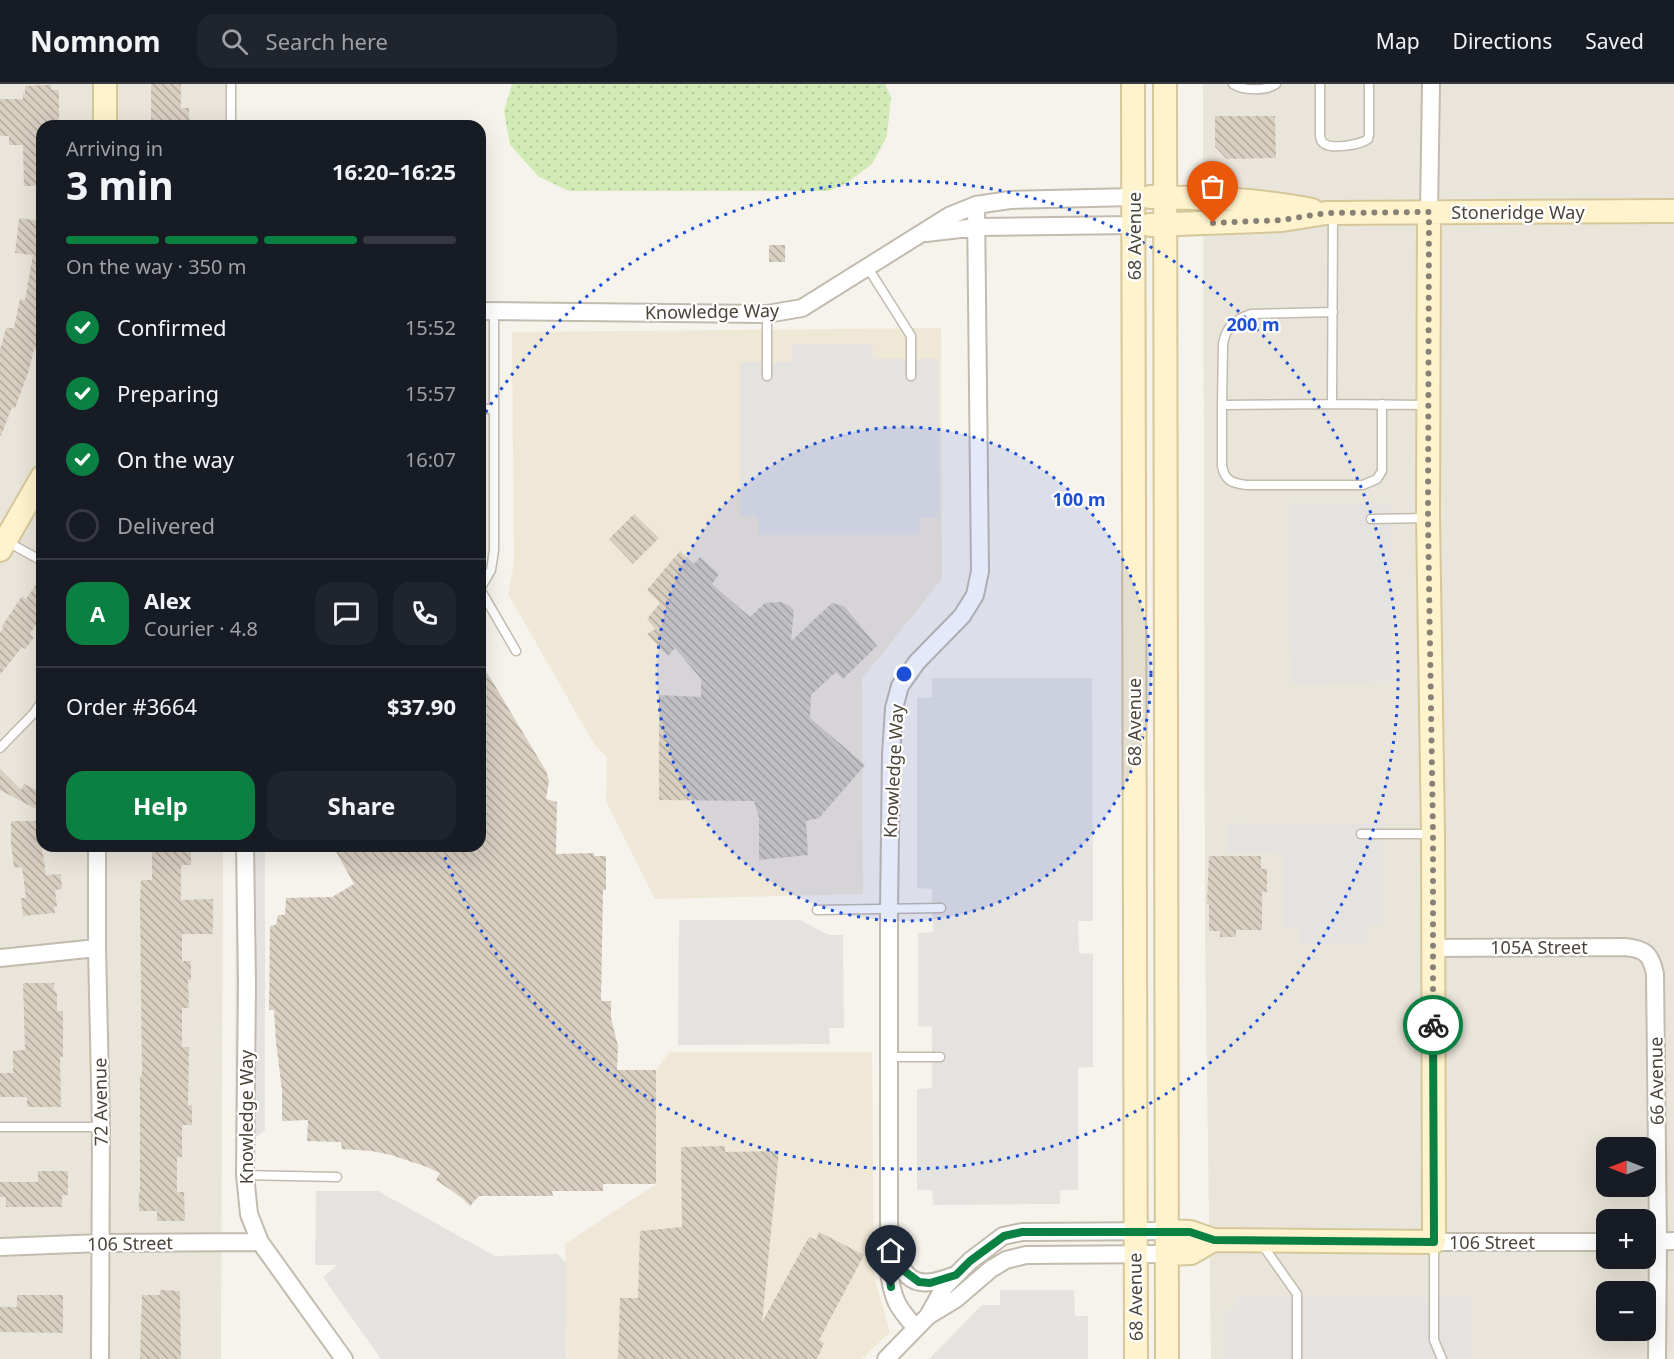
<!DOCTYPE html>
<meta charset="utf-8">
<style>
body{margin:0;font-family:"Noto Sans",sans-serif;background:#20242c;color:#f1f3f6;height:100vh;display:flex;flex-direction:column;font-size:22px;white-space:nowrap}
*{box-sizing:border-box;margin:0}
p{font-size:20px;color:#9ea1a6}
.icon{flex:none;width:33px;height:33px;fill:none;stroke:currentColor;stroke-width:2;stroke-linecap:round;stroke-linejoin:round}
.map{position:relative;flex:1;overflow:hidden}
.side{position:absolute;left:36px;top:36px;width:450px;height:732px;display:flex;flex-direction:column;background:#171b24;border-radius:18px;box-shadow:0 6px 24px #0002}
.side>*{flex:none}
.needle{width:39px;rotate:270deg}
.tools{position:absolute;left:1596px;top:1053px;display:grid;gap:12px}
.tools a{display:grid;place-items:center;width:60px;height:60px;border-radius:12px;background:#171b24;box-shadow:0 6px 24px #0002;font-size:30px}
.pin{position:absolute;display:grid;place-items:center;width:51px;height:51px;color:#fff;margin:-62px -26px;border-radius:50% 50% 50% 0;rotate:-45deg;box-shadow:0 0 6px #0007}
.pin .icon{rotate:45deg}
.courier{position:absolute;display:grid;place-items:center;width:60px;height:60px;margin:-30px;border:4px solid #0b8043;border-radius:50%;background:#fff;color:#222;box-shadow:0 2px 8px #0007}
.head em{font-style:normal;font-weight:700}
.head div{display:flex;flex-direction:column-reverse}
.head{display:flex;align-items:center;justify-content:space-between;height:102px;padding:0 30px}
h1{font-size:39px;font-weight:700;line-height:45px}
.bar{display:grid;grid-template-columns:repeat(4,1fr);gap:9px 6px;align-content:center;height:72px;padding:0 30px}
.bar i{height:8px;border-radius:4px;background:#363941}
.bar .current{background:#0b8043}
.bar p{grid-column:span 4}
.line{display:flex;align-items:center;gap:15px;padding:0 30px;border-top:2px solid #363941}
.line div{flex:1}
.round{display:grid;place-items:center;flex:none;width:63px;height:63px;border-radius:18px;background:#20242c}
ol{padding:0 30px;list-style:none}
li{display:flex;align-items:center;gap:18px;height:66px}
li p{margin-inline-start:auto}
li .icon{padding:6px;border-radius:50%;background:#0b8043;color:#fff;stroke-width:4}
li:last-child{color:#9ea1a6}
li i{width:33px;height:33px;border:3px solid #363941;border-radius:50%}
.cta{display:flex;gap:12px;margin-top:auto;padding:12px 30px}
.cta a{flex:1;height:69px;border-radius:18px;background:#0b8043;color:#fff;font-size:24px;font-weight:700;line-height:69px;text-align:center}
.cta a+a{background:#20242c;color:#f1f3f6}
header{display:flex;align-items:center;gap:36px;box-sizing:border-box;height:84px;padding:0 30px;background:#171b24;border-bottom:2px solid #363941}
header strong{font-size:28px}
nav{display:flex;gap:33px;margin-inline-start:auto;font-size:21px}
.search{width:420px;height:54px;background:#20242c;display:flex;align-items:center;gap:15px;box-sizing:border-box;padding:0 21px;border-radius:18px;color:#9ea1a6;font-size:22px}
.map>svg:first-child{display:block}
.residential{fill:#eae5da;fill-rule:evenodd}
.education{fill:#efe8d6}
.grass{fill:url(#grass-dots)}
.parking{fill:#e5e3e0}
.building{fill:url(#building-back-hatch)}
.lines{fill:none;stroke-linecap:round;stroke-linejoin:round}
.lane-casing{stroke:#c2bbae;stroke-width:11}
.street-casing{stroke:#c2bbae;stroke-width:20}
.secondary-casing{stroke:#d6c79b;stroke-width:26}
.lane{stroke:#fff;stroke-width:8}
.street{stroke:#fff;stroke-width:16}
.secondary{stroke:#fff3cd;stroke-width:22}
.done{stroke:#878178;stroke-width:6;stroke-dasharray:0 10.8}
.route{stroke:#0b8043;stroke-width:8}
.ring{fill:none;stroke:#1d4ed8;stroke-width:3;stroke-dasharray:3 6}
.labels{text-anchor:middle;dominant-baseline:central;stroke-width:4.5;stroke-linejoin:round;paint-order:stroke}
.street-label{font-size:18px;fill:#4b4439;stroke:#fff}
.centre{fill:#1d4ed8;stroke:#fff;stroke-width:3}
.ring-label{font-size:18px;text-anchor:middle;font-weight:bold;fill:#1d4ed8;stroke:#fff;stroke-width:4.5;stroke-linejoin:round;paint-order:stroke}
</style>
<header>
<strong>Nomnom</strong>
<div class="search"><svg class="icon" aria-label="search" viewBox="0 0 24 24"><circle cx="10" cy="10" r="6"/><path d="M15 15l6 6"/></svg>Search here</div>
<nav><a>Map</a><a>Directions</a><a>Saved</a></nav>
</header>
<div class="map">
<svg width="1674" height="1275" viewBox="0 0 1674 1275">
<defs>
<pattern id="grass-dots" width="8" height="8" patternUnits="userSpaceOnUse" patternTransform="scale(1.5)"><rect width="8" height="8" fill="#d2eab5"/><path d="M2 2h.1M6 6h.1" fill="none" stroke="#b6ca9c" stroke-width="1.8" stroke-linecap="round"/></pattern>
<pattern id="building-back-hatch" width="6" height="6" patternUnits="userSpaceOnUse" patternTransform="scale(1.5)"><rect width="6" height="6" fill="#d8cfc1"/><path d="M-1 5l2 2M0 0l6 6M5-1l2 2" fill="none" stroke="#b1aa9e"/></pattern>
</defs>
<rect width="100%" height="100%" fill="#f6f3ec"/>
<!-- residential -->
<path class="residential" d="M0 0H230L229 42H42V762H223L221 1275H0Z
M1203 0H1674V1275H1211L1205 850ZM1606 1064H1646V1102H1606ZM1606 1136H1646V1174H1606ZM1606 1208H1646V1246H1606Z"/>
<!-- education -->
<path class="education" d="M941 244 942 495 862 595 863 810 655 815 606 717 607 673 594 660 508 510 514 479 512 248Z
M669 968H872L874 1192 890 1248 862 1275H567L565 1160 656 1100V986Z"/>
<!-- grass -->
<path class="grass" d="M512 0H885L891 13 887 52 872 80 847 99 828 107H569L539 93 510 61 504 27Z"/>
<!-- parking -->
<path class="parking" d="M792 260H872L873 275H939V434H920V451H758V432H740V278H792Z
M1288 419H1391L1393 598 1290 599Z
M932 594H1092L1093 837H1078L1079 869 1093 870V983L1078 984V1106H1060V1120L933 1121 932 1106H917V1005L932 1004V943L918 942V849L933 848 932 805 917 804V614L932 613Z
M1227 739 1384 740 1383 842H1368V860H1301V844H1285V770L1227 769Z
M236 762H265V1046L235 1071Z
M679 836H800L829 851H843L844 944H829L830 960 678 961Z
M316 1107H378L495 1172 558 1170 567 1181 566 1275H381L323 1193 337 1181H315Z
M1000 1206H1074L1075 1232H1088V1275H929L982 1221H1000Z
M1238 1213H1472V1275H1223V1226H1238Z"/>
<!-- building -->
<path class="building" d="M151 0H181V24H189V39H151Z
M51 1V6H59V39H56L57 42H42V102H24L23 61H9V52H0V15H23V9H25V2Z
M1215 32H1275L1276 74 1227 75 1215 63Z
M19 134 42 137V239L36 265H34L28 289 15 324 12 323 1 352 0 351V266L6 244H14L20 215 25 216 33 171 15 169Z
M769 161H785V178H769Z
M634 430 659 454 633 480 609 455Z
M680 467 694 480 700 473 719 490 712 500 750 533 765 519 781 518 790 522 794 526 791 557 832 519 844 522 877 562 843 595 836 588 811 611 810 634 865 681 819 734 806 737 808 771 759 776V734L754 717 659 716V611L701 613V595L675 564 668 572 647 550 655 545 647 535 660 519 647 506Z
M42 492V532L30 550 34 553 25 565 22 563 0 591V549L4 543 2 542 22 512 26 515Z
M480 577 546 687 549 697 546 715 557 718 556 770 594 769V772H606V806H603L601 917H611V934L618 962 617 986H656V1100H603V1107H552L553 1112H479L470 1122 462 1114 436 1096 440 1089 427 1083 391 1071 372 1067 342 1065 341 1058 307 1057 308 1036 282 1037V1006L276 958 274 926H269L270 842 276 841 278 831H285L286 814 332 813 354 800 333 762H480Z
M0 685 21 706 24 700 42 709V728L0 706Z
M11 737H42V764L46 791 61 790 62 805 55 806 57 822 54 823 55 829 23 832 21 814H26L22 783 14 784 11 758Z
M152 762H191V781H181V816L213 815V850H182V877H191V896H188L189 924H182V963H189L188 1021H192V1041H182V1073H177V1108H184L185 1137H157V1127H139V1108H140V992H142L140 817 141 796H152Z
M1209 772H1261V785H1267V808H1262V846H1236V853H1220V847H1209V820H1207Z
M23 899H54V906L57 909V927H63V973H60L61 1023H27V1013H0V989H13V967L25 966Z
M725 1062V1068L779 1067 762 1238 809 1153 816 1156 819 1148 864 1171 819 1256 824 1259 817 1275H618L620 1214H638L640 1147 682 1143 681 1063Z
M38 1087H68V1111H62V1123H6V1113H0V1098H38Z
M160 1206 180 1207 181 1275H140L142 1211H160Z
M17 1211H63V1249L0 1248V1223H17Z"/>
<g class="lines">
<!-- lane casing -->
<g class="lane-casing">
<path id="lane" d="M231 0V42
M1233 0C1243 7 1266 7 1276 0
M1320 0V52C1321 56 1321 58 1325 60 1333 65 1360 61 1368 55L1369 51V0
M1333 130 1332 320 1426 321
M868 184 911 252V292
M494 227V466L491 486 480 505 516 567
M767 292V230
M1332 320 1222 321 1223 260C1226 243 1234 236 1251 230L1333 228
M1222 321V382C1225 397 1232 399 1246 401H1363L1377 395 1382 387V320
M480 325H494
M1371 435 1427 434
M6 457 42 477
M0 664 34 629 42 617
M1361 750H1433
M817 826 941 824
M888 973H940
M0 1043H101
M245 1091 337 1093
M1261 1159 1297 1210V1275
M1434 1160V1256L1442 1275"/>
</g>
<!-- street casing -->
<g class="street-casing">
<path id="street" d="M1429 128 1431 0
M926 149 977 143 1134 141
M480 227 767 230 802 224 949 132 976 121 1010 116 1134 113
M97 762V864L101 1043 100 1275
M245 762 247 899 245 1091 249 1130 260 1158 344 1275
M1433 864 1625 863C1645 865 1651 870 1655 890L1658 1158 1657 1275
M0 874 97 864
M1434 1158H1606
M1646 1158 1674 1157
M893 1161C896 1168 898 1177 902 1184 914 1205 934 1199 953 1192
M0 1163 101 1159 260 1158
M928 1232 956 1215 991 1185 1006 1176 1026 1171 1166 1170
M916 1244C897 1223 893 1216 889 1188V825L891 671 894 624 900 602 917 578 962 532 975 511 980 487 976 121
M886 1275 928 1232 945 1202 970 1177 1003 1152 1022 1148 1167 1147"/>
</g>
<!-- secondary casing -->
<g class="secondary-casing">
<path id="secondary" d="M1133 0 1136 1275
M1165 0 1167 1275
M105 42V0
M1150 113C1204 114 1259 115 1312 126
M1150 141 1282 136 1326 129 1674 127
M0 466 42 393
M1167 1147 1190 1148 1213 1156
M1166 1170 1191 1169 1213 1156 1434 1158 1433 750 1428 434 1429 128"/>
</g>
<!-- lane -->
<use href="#lane" class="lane"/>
<!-- street -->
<use href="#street" class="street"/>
<!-- secondary -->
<use href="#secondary" class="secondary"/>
</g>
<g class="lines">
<!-- done -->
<path class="done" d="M1213 139 1282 136 1326 129 1429 128 1428 434 1433 750V941"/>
<!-- route -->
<path class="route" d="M891 1203 889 1188V1152L903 1186 919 1198 930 1199 956 1191 970 1177 1004 1152 1022 1148H1190L1214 1156 1434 1158 1433 941"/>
</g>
<!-- distance rings -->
<circle cx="904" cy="590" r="247" fill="#1d4ed8" fill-opacity=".12"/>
<g class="ring">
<circle cx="904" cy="590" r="247"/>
<path d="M481 336A494 494 0 1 1 441 763"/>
</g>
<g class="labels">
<!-- street labels -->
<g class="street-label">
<text x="1518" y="128">Stoneridge Way</text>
<text transform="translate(1134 152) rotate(-90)">68 Avenue</text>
<text transform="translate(712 227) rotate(-1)">Knowledge Way</text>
<text transform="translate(1134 638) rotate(-90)">68 Avenue</text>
<text transform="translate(893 687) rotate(-87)">Knowledge Way</text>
<text x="1539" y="863">105A Street</text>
<text transform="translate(1656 997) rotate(-91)">66 Avenue</text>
<text transform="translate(100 1018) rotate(-91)">72 Avenue</text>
<text transform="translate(246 1033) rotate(-90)">Knowledge Way</text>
<text x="1492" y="1158">106 Street</text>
<text transform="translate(130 1159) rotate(-1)">106 Street</text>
<text transform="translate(1135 1213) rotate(-91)">68 Avenue</text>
</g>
</g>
<circle cx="904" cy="590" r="9" class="centre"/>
<g class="ring-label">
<text x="1253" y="247">200 m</text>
<text x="1079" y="422">100 m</text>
</g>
</svg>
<div class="tools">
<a><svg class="needle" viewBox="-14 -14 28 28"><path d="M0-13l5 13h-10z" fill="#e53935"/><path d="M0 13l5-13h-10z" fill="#9ea1a6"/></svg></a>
<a>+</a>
<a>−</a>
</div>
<div class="pin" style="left:1213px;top:139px;background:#ea580c"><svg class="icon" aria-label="bag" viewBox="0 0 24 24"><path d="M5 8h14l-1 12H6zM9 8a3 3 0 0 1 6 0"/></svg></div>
<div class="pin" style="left:891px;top:1203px;background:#1f2937"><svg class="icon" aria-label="home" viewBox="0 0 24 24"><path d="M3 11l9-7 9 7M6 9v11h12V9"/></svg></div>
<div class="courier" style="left:1433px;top:941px"><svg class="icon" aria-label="bike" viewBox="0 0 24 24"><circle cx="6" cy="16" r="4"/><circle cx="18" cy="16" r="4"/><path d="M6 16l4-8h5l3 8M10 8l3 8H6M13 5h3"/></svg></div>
<section class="side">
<div class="head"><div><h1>3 min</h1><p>Arriving in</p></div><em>16:20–16:25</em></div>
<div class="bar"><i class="current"></i><i class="current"></i><i class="current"></i><i></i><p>On the way · 350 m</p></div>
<ol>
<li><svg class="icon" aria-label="check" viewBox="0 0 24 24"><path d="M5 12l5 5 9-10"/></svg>Confirmed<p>15:52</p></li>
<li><svg class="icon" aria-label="check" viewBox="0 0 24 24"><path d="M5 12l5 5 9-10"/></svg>Preparing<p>15:57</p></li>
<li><svg class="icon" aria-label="check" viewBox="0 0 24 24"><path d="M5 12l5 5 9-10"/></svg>On the way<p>16:07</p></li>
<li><i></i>Delivered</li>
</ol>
<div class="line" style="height:108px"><b class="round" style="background:#0b8043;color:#fff">A</b><div><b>Alex</b><p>Courier · 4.8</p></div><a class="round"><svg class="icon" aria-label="chat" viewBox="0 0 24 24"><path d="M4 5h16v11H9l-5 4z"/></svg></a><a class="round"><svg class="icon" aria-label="phone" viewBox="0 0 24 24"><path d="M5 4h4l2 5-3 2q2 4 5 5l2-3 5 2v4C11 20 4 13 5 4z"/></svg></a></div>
<div class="line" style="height:78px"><div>Order #3664</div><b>$37.90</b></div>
<div class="cta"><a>Help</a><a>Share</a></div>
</section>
</div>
